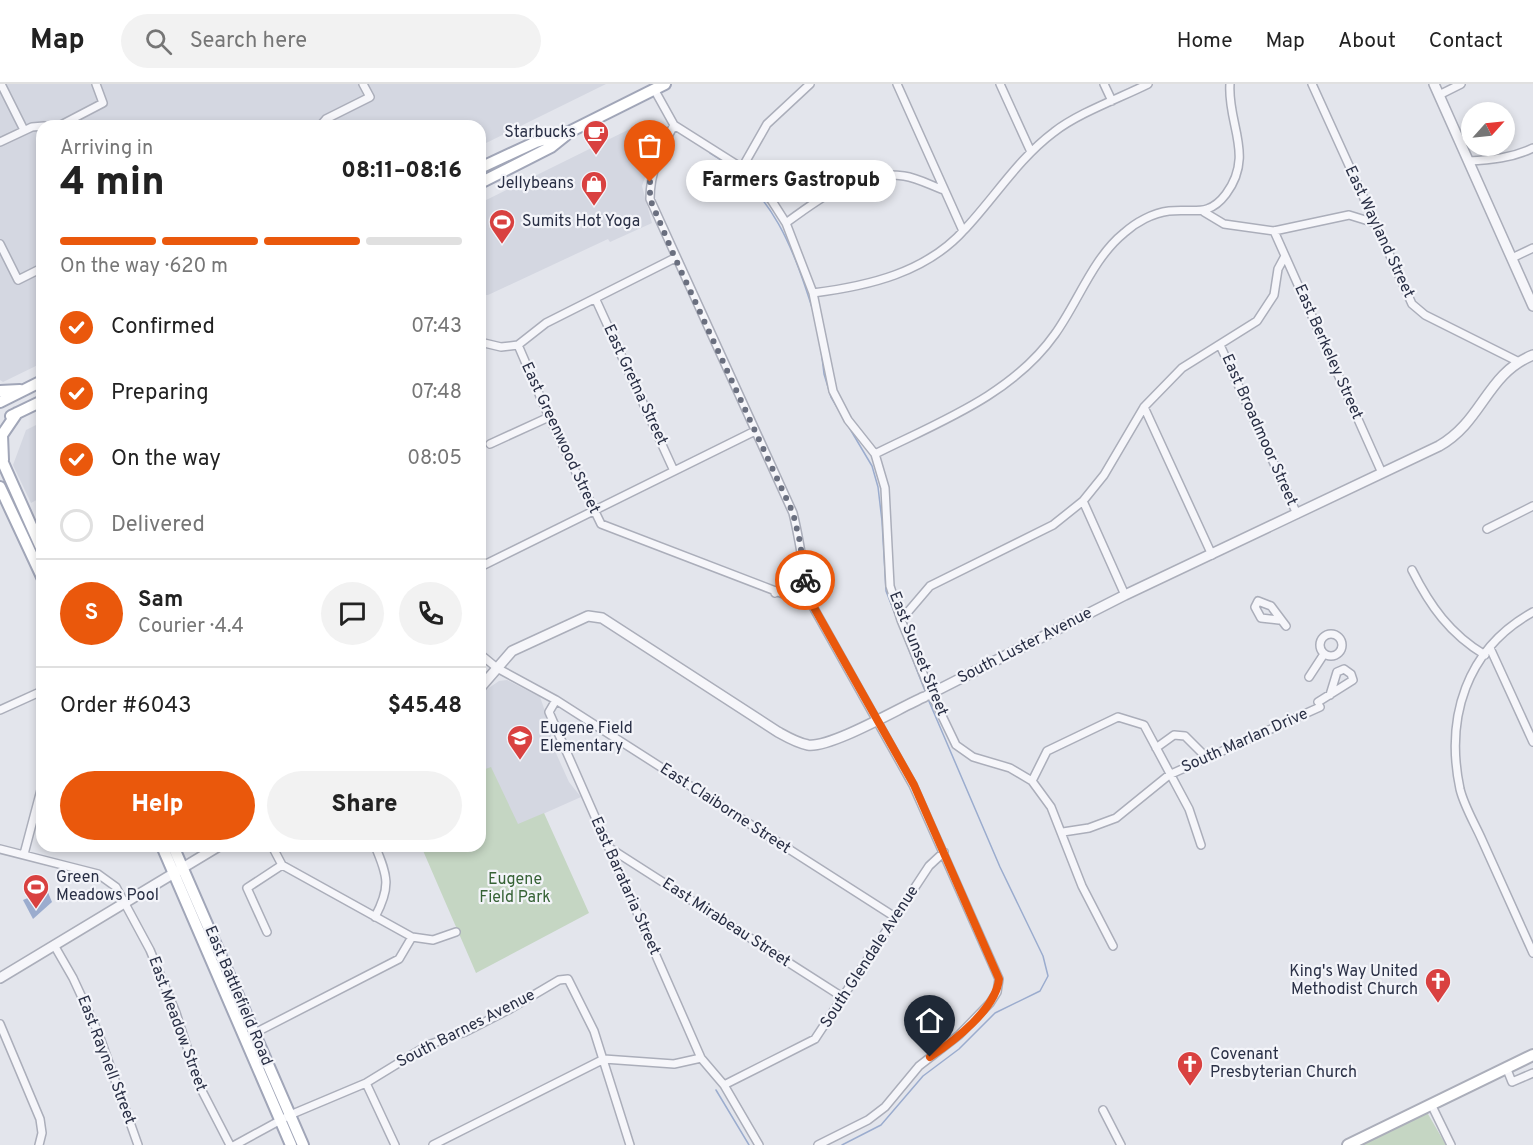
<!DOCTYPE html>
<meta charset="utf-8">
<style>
body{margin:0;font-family:Overpass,sans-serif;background:#f2f2f2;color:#222;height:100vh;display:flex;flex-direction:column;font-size:22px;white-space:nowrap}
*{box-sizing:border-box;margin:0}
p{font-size:20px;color:#767676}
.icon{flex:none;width:33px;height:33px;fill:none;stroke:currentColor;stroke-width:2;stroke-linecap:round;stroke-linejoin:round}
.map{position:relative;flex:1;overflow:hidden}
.sheet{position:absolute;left:36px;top:36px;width:450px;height:732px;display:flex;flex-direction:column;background:#fff;border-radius:18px;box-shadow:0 3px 9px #0003}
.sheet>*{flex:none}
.needle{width:39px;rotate:63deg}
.buttons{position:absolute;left:1461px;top:18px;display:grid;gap:12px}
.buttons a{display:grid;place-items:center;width:54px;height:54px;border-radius:50%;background:#fff;box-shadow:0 3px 9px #0003;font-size:30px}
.pin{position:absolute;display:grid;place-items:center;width:51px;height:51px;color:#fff;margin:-62px -26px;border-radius:50% 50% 50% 0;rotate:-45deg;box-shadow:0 0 6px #0007}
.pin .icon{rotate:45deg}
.courier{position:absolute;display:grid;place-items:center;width:60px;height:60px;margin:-30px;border:4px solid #ea580c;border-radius:50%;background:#fff;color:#222;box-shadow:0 2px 8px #0007}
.bubble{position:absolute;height:42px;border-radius:21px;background:#fff;box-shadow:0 3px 9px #0003;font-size:20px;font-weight:800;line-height:42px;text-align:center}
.summary em{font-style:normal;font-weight:800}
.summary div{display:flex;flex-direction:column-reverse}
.summary{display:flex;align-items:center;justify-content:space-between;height:102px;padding:0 24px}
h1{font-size:39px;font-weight:800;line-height:45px}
.bar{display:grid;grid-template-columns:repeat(4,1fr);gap:9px 6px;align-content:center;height:72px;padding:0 24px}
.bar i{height:8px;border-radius:4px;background:#e0e0e0}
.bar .active{background:#ea580c}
.bar p{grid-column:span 4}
.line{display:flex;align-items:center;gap:15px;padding:0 24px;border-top:2px solid #e0e0e0}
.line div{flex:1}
.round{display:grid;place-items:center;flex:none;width:63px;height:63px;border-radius:32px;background:#f2f2f2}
ol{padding:0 24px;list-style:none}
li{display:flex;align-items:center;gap:18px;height:66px}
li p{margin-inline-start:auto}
li .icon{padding:6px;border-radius:50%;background:#ea580c;color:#fff;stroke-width:4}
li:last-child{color:#767676}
li i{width:33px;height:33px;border:3px solid #e0e0e0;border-radius:50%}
.cta{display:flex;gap:12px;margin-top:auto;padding:12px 24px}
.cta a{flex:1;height:69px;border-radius:36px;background:#ea580c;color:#fff;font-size:24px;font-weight:800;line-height:69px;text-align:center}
.cta a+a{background:#f2f2f2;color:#222}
header{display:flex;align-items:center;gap:36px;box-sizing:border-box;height:84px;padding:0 30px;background:#fff;border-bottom:2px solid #e0e0e0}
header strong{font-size:28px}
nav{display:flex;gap:33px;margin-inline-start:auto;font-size:21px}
.search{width:420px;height:54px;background:#f2f2f2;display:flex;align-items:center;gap:15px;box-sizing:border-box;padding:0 21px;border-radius:33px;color:#767676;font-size:22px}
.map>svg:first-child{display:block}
.built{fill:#d4d7e1}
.green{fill:#c5d6c3}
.water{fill:#9bacce}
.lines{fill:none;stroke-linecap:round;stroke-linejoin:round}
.stream{stroke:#9bacce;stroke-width:1.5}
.minor-casing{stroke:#abaeba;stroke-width:10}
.tertiary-casing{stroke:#abaeba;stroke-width:12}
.secondary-casing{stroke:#abaeba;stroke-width:14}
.primary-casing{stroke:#a1a6b8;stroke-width:14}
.minor{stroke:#f6f6fa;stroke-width:7}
.tertiary{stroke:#f6f6fa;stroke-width:9}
.secondary{stroke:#fff;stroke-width:10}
.primary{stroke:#fff;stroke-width:10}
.done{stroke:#6a6f7f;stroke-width:6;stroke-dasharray:0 10.8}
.route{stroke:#ea580c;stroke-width:8}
.labels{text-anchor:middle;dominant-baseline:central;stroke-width:4.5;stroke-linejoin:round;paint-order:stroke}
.poi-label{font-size:16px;fill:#292f45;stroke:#f3f4f9;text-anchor:start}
.street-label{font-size:16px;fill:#292f45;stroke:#f3f4f9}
.park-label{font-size:16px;fill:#366235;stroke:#f3f4f9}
</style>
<header>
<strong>Map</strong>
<div class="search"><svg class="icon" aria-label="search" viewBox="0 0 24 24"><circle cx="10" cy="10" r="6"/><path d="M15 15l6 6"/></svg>Search here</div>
<nav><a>Home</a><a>Map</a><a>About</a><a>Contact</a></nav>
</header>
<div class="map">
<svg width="1533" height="1061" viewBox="0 0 1533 1061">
<rect width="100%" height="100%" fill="#e3e5ec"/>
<!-- built -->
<path class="built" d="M0 0H606L480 62V42H42V279L3 298 0 296Z
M646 37 657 60 642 102 652 139 610 158 608 155 488 211H480V119Z
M42 338V413L31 419 13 381 26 346Z
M507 596 540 613 552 647 550 656 569 698 581 713 518 741 480 761V610L499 597Z"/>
<!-- green -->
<path class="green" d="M491 683 518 740 544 729 589 829 476 889 421 762H480V687Z
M1422 1030H1428L1446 1061H1359Z"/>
<!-- water -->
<path class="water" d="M47 806 52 818 33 835 23 816Z"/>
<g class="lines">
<!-- stream -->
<path class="stream" d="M710 69C774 107 794 166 815 233
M821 265 824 290 831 313 872 382 878 403 882 437 886 507 925 607
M716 1006 749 1061
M842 1061 881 1041 923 992 959 965 995 929 1040 907 1048 892 1043 872 1000 783 928 615"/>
<!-- minor casing -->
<g class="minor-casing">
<path id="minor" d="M1 0 24 46
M897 0 963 147
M1000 0 1031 68
M1104 0 1112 17
M1312 0 1412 220 1425 231 1517 277
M654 5 674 41 742 84 772 117 786 139 813 209 833 307 848 336 875 370 885 404 890 502 901 536 931 609 956 661 973 673 1010 684 1032 697 1051 723 1082 802 1113 862
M1439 11 1461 0
M674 41C661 65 650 87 650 115L793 429C801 460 803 490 812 521L913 701 999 895 997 908 990 919 959 951 919 982 885 1023 868 1036 818 1061
M59 42 103 19 96 0
M320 42 326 35 370 13 363 0
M0 58 32 43 44 42
M1468 77C1491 76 1512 74 1533 64
M742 84 767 40 810 0
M1204 128 1224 140 1274 147 1349 131 1375 139
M786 139C821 113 858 85 904 92 918 94 932 102 944 106
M1274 147 1382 389
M0 160 18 196 42 184
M1512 174 1533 164
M813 209C868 202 926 189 965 145 995 113 1018 75 1054 48 1078 29 1120 14 1148 0
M596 216 674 387
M480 258 501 263 518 261 546 239 675 174
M518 261 549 333 601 440 812 521
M1220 261 1297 430
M1144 323 1212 471
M490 360 549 333
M875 370C939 338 1012 311 1055 250 1078 218 1093 174 1124 149 1136 138 1153 129 1169 127 1193 124 1208 134 1226 110 1255 71 1227 40 1230 0
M1083 417 1125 511
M1487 445 1533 422
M480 483 755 347
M1412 486C1430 522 1450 550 1485 571
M775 509 803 486
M1533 528C1466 565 1445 634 1460 705 1464 722 1475 740 1482 756 1499 793 1516 831 1533 869
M901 536 930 502 1053 441 1083 417 1104 391 1144 323 1182 284 1257 237 1274 211 1278 185 1285 172
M1279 536 1261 534 1255 523 1258 517 1271 522 1286 542
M1320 561a11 11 0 1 1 22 0a11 11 0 1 1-22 0Z
M1490 564 1533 658
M480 570 497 584 556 616 549 628 701 974 724 1001 759 1061
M1309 593 1324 570
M556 616 895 833
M1318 618 1353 596 1351 590 1344 585 1337 588 1330 611
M0 626 42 607
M1156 664 1174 651 1185 652 1207 674
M1032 697 1047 667 1118 633 1144 641 1189 725 1201 761
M1063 748 1089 744 1116 734 1169 691 1320 623
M272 762 282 781 412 853
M375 762C388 792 391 803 375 833
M608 763 844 914
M0 765 98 790 116 803 150 866 176 929 200 1003 230 1061
M24 770 41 706
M267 848 247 804 282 781
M54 861 73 894 98 948 138 1061
M0 940 40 1035 42 1049 39 1061
M251 951 399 875 412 853 433 856 456 848
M1506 983 1512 998 1533 989
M366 999 395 1061
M724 1001 815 955 929 782 944 768
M1431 1020 1451 1061
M1103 1026 1121 1061
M235 1061 290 1031 366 999 428 961 465 948 510 925 559 896 568 895 594 947 630 1061
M433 1061 604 975 674 980 701 974"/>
</g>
<!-- tertiary casing -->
<g class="tertiary-casing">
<path id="tertiary" d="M1434 0 1533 222
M480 604 512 567 588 532 602 534 778 648C787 653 797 659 808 661 831 664 899 624 924 613
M928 611 1125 511 1439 362C1483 337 1486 290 1533 271
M0 894 219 762"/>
</g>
<!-- secondary casing -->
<g class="secondary-casing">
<path id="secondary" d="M1348 1061 1533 971"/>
</g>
<!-- primary casing -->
<g class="primary-casing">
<path id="primary" d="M480 84 536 58 569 48 665 0
M480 99 551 63 566 51
M0 307 20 306
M0 318 42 297
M11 332 42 317
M0 372 42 466
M3 376 2 351 17 329
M0 403 42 493
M162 762 291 1061
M173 762 303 1061"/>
</g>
<!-- minor -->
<use href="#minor" class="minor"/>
<!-- tertiary -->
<use href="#tertiary" class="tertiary"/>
<!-- secondary -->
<use href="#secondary" class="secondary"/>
<!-- primary -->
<use href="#primary" class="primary"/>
</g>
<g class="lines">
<!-- done -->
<path class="done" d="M650 98V115L675 174 793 429 800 458 805 496"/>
<!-- route -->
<path class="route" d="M805 496 812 520 914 701 999 895C996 925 954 957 930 973"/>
</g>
<!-- icons -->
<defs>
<g id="cafe-pin" transform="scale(1.35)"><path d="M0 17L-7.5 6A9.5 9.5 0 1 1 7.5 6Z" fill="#d94140" stroke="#f3f4f9"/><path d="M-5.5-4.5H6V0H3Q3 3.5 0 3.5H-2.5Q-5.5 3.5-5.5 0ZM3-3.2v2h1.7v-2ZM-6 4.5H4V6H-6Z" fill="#fff"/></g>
<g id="shop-pin" transform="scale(1.35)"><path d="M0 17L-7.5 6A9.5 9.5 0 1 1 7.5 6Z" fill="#d94140" stroke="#f3f4f9"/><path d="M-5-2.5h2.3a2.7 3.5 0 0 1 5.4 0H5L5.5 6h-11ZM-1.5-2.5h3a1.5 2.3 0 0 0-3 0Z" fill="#fff"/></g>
<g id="stadium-pin" transform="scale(1.35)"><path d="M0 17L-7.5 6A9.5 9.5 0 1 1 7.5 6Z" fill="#d94140" stroke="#f3f4f9"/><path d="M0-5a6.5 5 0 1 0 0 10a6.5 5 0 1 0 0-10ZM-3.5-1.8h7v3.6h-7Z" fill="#fff"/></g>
<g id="school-pin" transform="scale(1.35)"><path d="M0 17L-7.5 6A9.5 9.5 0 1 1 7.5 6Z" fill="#d94140" stroke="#f3f4f9"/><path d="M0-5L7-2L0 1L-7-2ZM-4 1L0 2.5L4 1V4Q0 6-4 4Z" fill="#fff"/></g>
<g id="church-pin" transform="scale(1.35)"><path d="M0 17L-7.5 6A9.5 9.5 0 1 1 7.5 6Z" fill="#d94140" stroke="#f3f4f9"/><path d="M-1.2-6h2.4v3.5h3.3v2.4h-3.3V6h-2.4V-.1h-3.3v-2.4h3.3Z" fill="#fff"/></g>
</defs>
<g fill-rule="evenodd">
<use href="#cafe-pin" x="596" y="49"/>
<use href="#shop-pin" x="594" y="100"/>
<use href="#stadium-pin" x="502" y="138"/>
<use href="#school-pin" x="520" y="654"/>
<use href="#stadium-pin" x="36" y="803"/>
<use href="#church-pin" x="1438" y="897"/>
<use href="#church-pin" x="1190" y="980"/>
</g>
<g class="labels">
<!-- poi labels -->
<g class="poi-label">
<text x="576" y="49" text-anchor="end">Starbucks</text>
<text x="574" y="100" text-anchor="end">Jellybeans</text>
<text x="522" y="138">Sumits Hot Yoga</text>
<text x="540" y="645">Eugene Field<tspan x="540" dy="18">Elementary</tspan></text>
<text x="56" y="794">Green<tspan x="56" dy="18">Meadows Pool</tspan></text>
<text x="1418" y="888" text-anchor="end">King's Way United<tspan x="1418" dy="18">Methodist Church</tspan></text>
<text x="1210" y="971">Covenant<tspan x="1210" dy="18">Presbyterian Church</tspan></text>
</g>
<!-- street labels -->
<g class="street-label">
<text transform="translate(1379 148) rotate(65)">East Wayland Street</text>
<text transform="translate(1328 268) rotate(66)">East Berkeley Street</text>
<text transform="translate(635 301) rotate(65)">East Gretna Street</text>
<text transform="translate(1259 346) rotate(66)">East Broadmoor Street</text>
<text transform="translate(560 354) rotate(65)">East Greenwood Street</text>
<text transform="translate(1025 562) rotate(-27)">South Luster Avenue</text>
<text transform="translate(918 570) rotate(68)">East Sunset Street</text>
<text transform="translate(1245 657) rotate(-24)">South Marlan Drive</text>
<text transform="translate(725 725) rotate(33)">East Claiborne Street</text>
<text transform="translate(625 802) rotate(66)">East Barataria Street</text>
<text transform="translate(726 839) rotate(33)">East Mirabeau Street</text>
<text transform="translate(870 873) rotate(-57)">South Glendale Avenue</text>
<text transform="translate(238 912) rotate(67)">East Battlefield Road</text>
<text transform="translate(177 940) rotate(70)">East Meadow Street</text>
<text transform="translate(466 945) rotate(-27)">South Barnes Avenue</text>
<text transform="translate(106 976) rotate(69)">East Raynell Street</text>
</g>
<!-- park labels -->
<g class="park-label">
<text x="515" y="796">Eugene<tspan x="515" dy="18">Field Park</tspan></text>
</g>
</g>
</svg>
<div class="buttons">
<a><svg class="needle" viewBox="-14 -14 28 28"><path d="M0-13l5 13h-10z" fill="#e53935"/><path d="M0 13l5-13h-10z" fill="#767676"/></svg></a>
</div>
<div class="pin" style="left:650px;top:98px;background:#ea580c"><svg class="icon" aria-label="bag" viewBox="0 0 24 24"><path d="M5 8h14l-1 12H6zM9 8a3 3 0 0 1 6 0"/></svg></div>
<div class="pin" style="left:930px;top:973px;background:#1f2937"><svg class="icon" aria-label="home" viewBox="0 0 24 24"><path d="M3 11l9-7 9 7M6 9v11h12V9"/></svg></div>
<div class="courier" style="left:805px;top:496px"><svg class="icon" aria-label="bike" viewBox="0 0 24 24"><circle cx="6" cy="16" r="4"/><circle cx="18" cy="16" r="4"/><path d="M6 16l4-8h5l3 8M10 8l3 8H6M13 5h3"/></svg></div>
<div class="bubble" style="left:686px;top:76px;width:210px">Farmers Gastropub</div>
<section class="sheet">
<div class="summary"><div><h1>4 min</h1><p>Arriving in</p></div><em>08:11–08:16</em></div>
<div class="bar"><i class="active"></i><i class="active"></i><i class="active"></i><i></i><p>On the way · 620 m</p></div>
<ol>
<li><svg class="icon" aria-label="check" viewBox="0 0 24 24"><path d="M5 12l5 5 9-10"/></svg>Confirmed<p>07:43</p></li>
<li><svg class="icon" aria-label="check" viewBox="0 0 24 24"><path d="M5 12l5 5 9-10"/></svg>Preparing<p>07:48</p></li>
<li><svg class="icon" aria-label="check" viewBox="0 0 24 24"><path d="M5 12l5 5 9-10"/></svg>On the way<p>08:05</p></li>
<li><i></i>Delivered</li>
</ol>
<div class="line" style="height:108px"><b class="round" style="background:#ea580c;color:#fff">S</b><div><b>Sam</b><p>Courier · 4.4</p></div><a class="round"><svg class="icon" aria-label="chat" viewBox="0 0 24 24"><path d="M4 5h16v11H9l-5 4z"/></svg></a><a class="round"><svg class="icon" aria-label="phone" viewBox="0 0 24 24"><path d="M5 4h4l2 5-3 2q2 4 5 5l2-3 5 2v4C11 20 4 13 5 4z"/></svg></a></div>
<div class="line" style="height:78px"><div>Order #6043</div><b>$45.48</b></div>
<div class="cta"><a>Help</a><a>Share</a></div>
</section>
</div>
